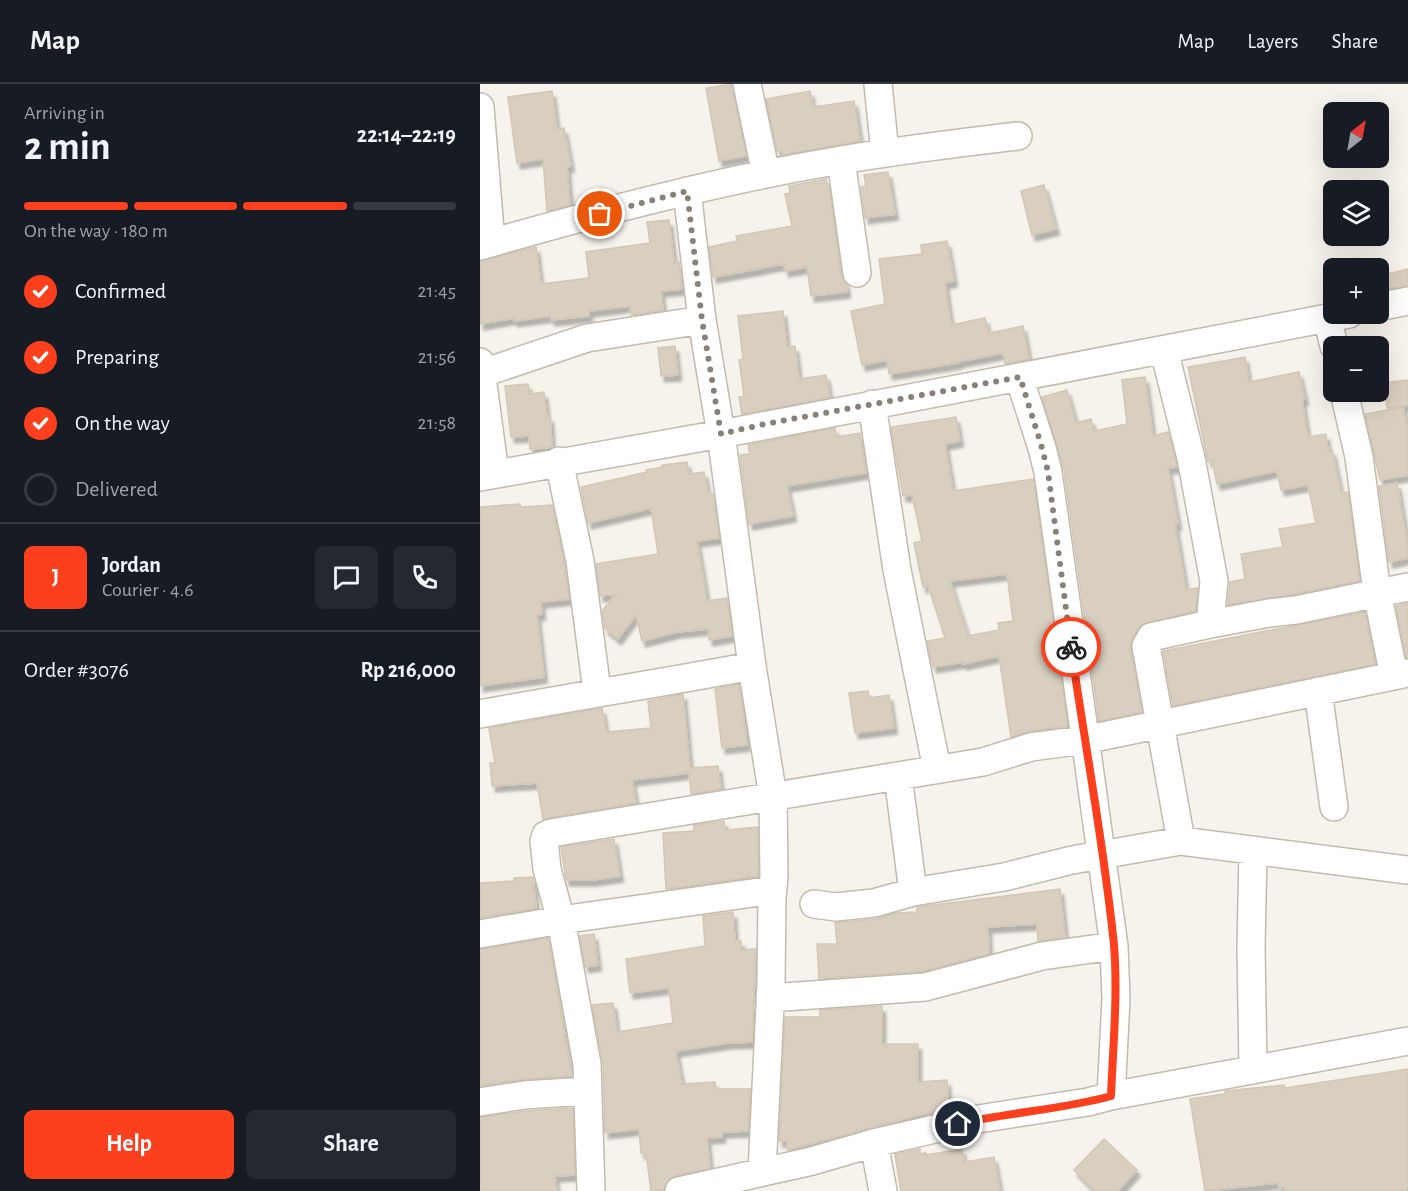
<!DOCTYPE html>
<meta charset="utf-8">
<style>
body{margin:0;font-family:"Alegreya Sans",sans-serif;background:#242831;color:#f1f3f6;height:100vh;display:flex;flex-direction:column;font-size:22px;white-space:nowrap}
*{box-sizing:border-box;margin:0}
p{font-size:20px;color:#9ea1a6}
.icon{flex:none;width:33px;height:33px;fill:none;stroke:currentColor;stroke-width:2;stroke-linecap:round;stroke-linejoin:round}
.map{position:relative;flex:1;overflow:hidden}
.side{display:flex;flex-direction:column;background:#171b24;width:480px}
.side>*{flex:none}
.needle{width:39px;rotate:31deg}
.tools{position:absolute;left:843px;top:18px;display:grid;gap:12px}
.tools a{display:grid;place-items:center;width:66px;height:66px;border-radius:9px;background:#171b24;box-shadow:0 6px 24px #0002;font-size:30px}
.pin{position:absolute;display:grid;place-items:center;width:51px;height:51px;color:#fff;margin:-26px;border:3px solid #fff;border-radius:50%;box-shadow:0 2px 6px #0007}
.courier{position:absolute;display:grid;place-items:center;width:60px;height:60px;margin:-30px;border:4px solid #fc3f1d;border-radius:50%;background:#fff;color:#222;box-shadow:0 2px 8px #0007}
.headline em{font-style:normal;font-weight:700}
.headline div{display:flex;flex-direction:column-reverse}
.headline{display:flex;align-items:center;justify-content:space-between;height:102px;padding:0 24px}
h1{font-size:39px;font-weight:700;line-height:45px}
.bar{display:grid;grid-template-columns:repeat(4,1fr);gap:9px 6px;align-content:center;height:72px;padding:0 24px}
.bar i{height:8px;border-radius:4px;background:#363941}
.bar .selected{background:#fc3f1d}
.bar p{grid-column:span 4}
.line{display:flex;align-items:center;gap:15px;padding:0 24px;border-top:2px solid #363941}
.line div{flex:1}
.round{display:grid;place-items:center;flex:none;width:63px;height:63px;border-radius:9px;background:#242831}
ol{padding:0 24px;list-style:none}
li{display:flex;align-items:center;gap:18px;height:66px}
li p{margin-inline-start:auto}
li .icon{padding:6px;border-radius:50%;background:#fc3f1d;color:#fff;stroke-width:4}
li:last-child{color:#9ea1a6}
li i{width:33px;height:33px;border:3px solid #363941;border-radius:50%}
.action{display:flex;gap:12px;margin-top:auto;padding:12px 24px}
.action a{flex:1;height:69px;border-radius:9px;background:#fc3f1d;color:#fff;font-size:24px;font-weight:700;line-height:69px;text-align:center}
.action a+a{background:#242831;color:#f1f3f6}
header{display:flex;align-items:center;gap:36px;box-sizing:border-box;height:84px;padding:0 30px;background:#171b24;border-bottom:2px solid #363941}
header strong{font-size:28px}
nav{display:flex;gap:33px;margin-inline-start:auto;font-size:21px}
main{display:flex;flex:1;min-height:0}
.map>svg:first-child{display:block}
.building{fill:#d8cfc1;stroke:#d3c7b4;stroke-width:1.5;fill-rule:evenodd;filter:url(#shadow)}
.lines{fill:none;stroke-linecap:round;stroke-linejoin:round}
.minor-casing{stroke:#c2bbae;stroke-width:30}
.minor{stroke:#fff;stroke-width:27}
.done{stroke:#878178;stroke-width:6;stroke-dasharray:0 10.8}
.route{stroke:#fc3f1d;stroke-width:8}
</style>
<header>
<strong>Map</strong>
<nav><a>Map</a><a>Layers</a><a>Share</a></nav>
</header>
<main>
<section class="side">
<div class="headline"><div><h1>2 min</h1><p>Arriving in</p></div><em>22:14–22:19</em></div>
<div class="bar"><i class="selected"></i><i class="selected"></i><i class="selected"></i><i></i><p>On the way · 180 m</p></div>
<ol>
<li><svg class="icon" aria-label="check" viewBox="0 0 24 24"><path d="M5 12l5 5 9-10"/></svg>Confirmed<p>21:45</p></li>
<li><svg class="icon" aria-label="check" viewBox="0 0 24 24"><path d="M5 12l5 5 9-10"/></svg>Preparing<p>21:56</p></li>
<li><svg class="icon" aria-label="check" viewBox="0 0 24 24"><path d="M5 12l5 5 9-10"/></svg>On the way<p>21:58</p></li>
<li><i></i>Delivered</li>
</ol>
<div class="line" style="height:108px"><b class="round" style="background:#fc3f1d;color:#fff">J</b><div><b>Jordan</b><p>Courier · 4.6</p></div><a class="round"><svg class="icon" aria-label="chat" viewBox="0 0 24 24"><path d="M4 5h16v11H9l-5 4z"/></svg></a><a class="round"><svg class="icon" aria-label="phone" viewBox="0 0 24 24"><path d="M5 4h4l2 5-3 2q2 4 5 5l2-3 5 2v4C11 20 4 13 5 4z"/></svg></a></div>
<div class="line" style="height:78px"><div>Order #3076</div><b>Rp 216,000</b></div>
<div class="action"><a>Help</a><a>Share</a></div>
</section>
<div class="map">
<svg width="928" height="1107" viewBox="0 0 928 1107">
<defs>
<filter id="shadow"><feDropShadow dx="3.5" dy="6" stdDeviation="1.5" flood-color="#0004"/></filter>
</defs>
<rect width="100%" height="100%" fill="#f6f3ec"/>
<!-- building -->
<path class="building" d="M252 0 266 72 239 77 226 4Z
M72 7 77 45 84 44 91 82 87 83 90 121 67 127 63 75 37 79 28 13Z
M330 7 333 23 374 17 380 57 303 71 302 66 297 67 286 15Z
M408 88 415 130 385 134 381 103 386 102 384 91Z
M346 95 350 108 361 191 366 200 367 208 331 212 327 183 305 187 304 180 233 193 229 163 257 157 256 152 312 142 305 110 310 109 309 102Z
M564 101 576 145 552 151 541 107Z
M189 136 194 179 199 178 202 205 181 207 183 226 151 231 150 222 109 227V232L71 236V232L34 237V234L0 240V177L56 163 61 200 109 194 106 168 170 159 167 138Z
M467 157 474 197 465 199 471 241 505 234 509 249 543 242 549 275 525 280 523 269 477 278 478 279 409 290 407 276 382 281 371 227 405 220 399 175 442 170 441 161Z
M928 185V202L902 206 899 192Z
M303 227 307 263 315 262 319 295 346 291 350 313 262 330 259 313 264 312 259 276 263 275 258 232Z
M195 262 198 291 181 292 178 264Z
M765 273 769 298 819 288 825 315 822 316 828 353 846 350 848 367 852 366 861 409 868 408 880 497 814 510 748 521 750 498 765 495 761 470 803 463 799 445 836 439 828 401 801 406 797 387 737 400 732 376 728 377 708 283Z
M665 293 673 352 688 348 696 377 697 383 688 384 698 440 695 441 706 506 718 504 715 527 661 541 652 554 650 564 662 628 619 637 584 386 562 313 587 306 596 339 611 335 614 347 647 340 642 296Z
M928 296V321L907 324 903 299Z
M48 300 50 310 64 308 67 333H70L72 363 50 365 49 352 31 353 25 302Z
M923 323 928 350V391L900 396 885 330Z
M476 333 480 357 465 360 473 407 553 395 588 642 549 647 531 653 519 572 483 580V578L453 583 447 557 465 554 448 501 443 503 434 459 442 457 432 411 423 412 411 343ZM527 490 533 537 518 539 519 546 488 552 470 497Z
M355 344 356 353 380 349 386 389 307 402 313 432 269 440 260 371 270 370 268 361Z
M207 378 209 390 224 388 228 410H233L239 454 217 457 227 517 247 514 252 552 229 556 228 545 197 548 162 557 156 531 138 555 125 544 122 527 136 510 120 512 116 480 178 470 171 424 108 439 101 403 167 388 166 386 183 383 182 381Z
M917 399 928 463V474L909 478 899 402Z
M40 420V423L72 421 84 480 89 515 61 518 62 530 57 531 64 593 0 602V423Z
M928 519V574H926L916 522Z
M885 528 895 580 693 622 683 567Z
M259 600 267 661 242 664 235 605Z
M388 607 389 614 409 611 414 644 375 649 369 609Z
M203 610 210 684 238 682 241 705 211 710 209 689 152 696 156 719 63 735 57 699 12 702 10 679H15L9 644 122 624 126 648 171 644 168 617Z
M244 737 245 746 278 743V792L186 805 183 749 214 747V741Z
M134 755 140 792 113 796H86L81 763Z
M53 793 56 824 0 834V799L34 797V794Z
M580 805 585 853 558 857 557 840 508 843 509 870 442 887 339 895 337 860H357L355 839 396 835 416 829 437 828V823L453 821Z
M253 828 255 857H261V866L276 865 272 958 248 959 196 967 202 1000 235 998 236 1005H270L268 1047 242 1048V1053L227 1054 230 1084 195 1092 188 1096 184 1106 171 1107 166 1069H161L159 1045 125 1049 123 979 112 921 133 919 137 948 193 939 189 904 150 909 146 875 225 862 223 832Z
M114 850 118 881 105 883 100 852Z
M68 854 92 992 43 995 0 1002V865Z
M402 922V960H438V998L467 996 469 1026 439 1031 307 1066V1057H299L305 933H340V926Z
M928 985V1105L915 1107H805L804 1104H799L798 1099 725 1107 710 1015 745 1010V1007L804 1001 805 1004Z
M93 1024 95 1091 75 1092 77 1107H0V1033L46 1027Z
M624 1055 657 1086 638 1107H615L594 1086Z
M440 1065V1070L446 1069V1071L482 1065 484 1078 514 1073 520 1107H421L415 1070Z"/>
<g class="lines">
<!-- minor casing -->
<g class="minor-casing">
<path id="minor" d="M267 0 286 90
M398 0 405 69
M0 23 11 159
M361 76 377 189
M207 107 222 236 241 350 272 582 293 713 294 793 292 813 291 900 282 1088
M0 162C119 128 240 96 362 76 420 66 479 59 538 52
M898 223 928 217
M847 234 854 262
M684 266 711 374 734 497 730 540
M0 278 15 390
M0 290 107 254 222 236
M539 293 562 364 568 388 634 862 636 915 631 1012
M864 308 879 373 897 508 914 592
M392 320 417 486 457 685
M79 377 100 477 117 607
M0 393 241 350 869 230
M838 607 854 723
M0 630C91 613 181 599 272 582
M418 692 433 808
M701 757 666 562 671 553 730 540 789 529 816 526 928 503
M334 820 356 823 394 819 433 808 524 793 592 776 701 757 928 786
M0 850 81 836 293 806
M290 914 445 903 562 872 634 862
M773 984 771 864 773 768
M0 1018 44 1011 107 1007
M394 1059 403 1107
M111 1107 107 980 81 836 67 785 64 757 66 751 71 749 503 678 551 663 604 656 928 589
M199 1107 332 1077 394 1059 498 1035 608 1018 631 1012 928 957"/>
</g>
<!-- minor -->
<use href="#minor" class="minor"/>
</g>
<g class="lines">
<!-- done -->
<path class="done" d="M120 130 207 107 222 236 241 350 285 340 540 293 562 364 568 388 591 563"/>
<!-- route -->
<path class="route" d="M478 1040C529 1028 581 1026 631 1012 633 962 638 911 634 861 624 761 605 662 591 563"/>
</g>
</svg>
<div class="tools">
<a><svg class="needle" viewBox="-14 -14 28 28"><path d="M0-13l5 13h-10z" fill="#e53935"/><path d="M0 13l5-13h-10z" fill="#9ea1a6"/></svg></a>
<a><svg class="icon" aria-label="layers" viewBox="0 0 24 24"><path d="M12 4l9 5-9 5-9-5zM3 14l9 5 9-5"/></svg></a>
<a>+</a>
<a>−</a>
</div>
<div class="pin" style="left:120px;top:130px;background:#ea580c"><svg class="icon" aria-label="bag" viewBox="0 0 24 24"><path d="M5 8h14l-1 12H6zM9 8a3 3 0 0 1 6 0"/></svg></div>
<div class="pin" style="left:478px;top:1040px;background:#1f2937"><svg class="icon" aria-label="home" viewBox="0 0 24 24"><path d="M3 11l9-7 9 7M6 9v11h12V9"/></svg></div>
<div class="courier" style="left:591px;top:563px"><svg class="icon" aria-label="bike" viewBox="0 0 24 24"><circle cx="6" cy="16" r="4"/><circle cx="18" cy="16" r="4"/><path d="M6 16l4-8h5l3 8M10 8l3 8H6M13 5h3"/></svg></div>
</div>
</main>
